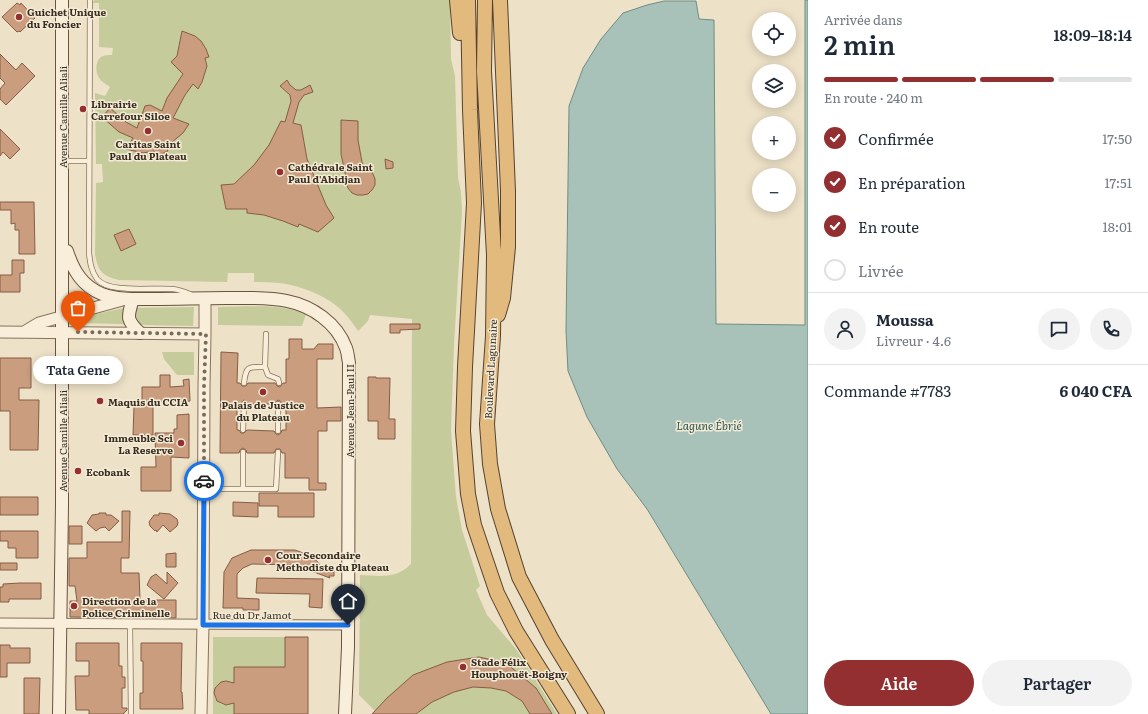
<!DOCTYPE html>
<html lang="fr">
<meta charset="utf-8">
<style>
body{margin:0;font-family:Literata,serif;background:#f2f2f3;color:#1f2937;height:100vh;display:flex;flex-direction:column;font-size:15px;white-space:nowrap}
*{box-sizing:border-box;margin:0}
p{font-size:13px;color:#747a83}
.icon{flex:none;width:22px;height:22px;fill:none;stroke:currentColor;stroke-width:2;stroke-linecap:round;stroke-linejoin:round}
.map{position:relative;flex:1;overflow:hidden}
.drawer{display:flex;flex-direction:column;background:#fff;width:340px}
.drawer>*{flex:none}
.fabs{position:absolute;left:752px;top:12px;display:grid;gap:8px}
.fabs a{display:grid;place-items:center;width:44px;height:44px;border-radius:50%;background:#fff;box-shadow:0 2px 10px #0003;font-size:20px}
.pin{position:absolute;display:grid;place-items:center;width:34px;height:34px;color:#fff;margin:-41px -17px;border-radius:50% 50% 50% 0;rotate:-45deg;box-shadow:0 0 4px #0007}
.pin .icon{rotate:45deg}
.courier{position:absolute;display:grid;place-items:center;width:40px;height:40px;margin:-20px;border:3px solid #1a73e8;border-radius:50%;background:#fff;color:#222;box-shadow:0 1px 5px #0007}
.bubble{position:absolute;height:28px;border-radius:14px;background:#fff;box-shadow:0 2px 10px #0003;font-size:13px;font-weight:600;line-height:28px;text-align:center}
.headline em{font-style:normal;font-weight:600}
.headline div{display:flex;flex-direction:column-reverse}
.headline{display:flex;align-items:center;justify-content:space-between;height:68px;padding:0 16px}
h1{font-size:26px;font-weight:600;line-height:30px}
.bar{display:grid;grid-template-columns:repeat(4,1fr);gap:6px 4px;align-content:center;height:48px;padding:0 16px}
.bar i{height:5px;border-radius:3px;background:#e0e1e3}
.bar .on{background:#942f31}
.bar p{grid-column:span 4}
.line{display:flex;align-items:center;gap:10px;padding:0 16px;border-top:1px solid #e0e1e3}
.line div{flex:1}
.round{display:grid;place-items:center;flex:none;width:42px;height:42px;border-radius:21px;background:#f2f2f3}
ol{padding:0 16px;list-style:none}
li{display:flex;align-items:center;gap:12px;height:44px}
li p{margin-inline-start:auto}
li .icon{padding:4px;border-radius:50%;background:#942f31;color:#fff;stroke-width:4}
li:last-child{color:#747a83}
li i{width:22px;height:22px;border:2px solid #e0e1e3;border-radius:50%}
.cta{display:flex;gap:8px;margin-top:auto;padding:8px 16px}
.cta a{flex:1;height:46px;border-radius:24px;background:#942f31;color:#fff;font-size:16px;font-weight:600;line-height:46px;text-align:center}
.cta a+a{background:#f2f2f3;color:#1f2937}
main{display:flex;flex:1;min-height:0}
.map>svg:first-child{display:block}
.green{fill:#c5cb9b}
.water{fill:#a8c1b9;stroke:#6f8f86}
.building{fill:#c99d7e;stroke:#865d44;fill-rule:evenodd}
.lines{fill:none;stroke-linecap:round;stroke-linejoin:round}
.service-casing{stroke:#88735d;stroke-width:6}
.minor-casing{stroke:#88735d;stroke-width:11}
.tertiary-casing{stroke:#88735d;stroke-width:13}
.secondary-casing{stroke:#695440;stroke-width:14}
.trunk-casing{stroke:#564231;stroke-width:16}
.service{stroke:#f8eeda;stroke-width:4.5}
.minor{stroke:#f8eeda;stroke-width:9}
.tertiary{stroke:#f8eeda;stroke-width:11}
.secondary{stroke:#f8eeda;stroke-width:12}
.trunk{stroke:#e3ba7e;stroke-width:14}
.done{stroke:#776b5a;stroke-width:4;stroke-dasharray:0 7.2}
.route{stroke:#1a73e8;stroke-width:5}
.poi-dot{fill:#942f31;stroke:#f4ebd6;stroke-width:1.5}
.labels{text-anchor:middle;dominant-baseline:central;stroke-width:3;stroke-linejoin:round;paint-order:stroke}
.poi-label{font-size:10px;font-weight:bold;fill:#382c20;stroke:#f4ebd6;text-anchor:start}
.street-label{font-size:10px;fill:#382c20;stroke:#f4ebd6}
.water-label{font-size:11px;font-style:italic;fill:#305755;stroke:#f4ebd6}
</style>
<main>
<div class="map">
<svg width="808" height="714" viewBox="0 0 808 714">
<rect width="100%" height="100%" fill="#ede1c7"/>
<!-- green -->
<path class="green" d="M94 0H450L451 59 455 76 458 178 461 192 462 212 454 345 451 431 456 497 462 530 480 586 476 590 487 615 516 649 557 714H373L375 711 359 695 360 575C379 576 397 579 411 564L412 319 370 315 368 321 358 331C354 325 350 319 345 314 331 297 300 285 279 283 271 282 262 282 254 282V273H228L227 282 119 280C102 276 98 271 95 254L96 183 103 182 102 164H96L95 93 105 96 110 87C106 84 100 81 98 76 95 70 96 58 103 56 105 55 109 55 112 55L113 48 99 47V3H93Z
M194 307 193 326C153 326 112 323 71 323V320L73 319 124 308Z
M218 307C247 307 279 303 306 314L302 326 218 325Z
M162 352H194V375H177L164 359Z
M213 637H285V667H235L234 685 230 682H221L215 688V698C220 705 226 707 234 702V714H213Z"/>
<!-- water -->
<path class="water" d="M805 0H808V714H771L647 509 617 469 587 417 568 371 566 331 569 106 583 68 601 39 623 13 647 5 664 1H696L699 19 714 20 716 324 805 325Z"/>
<!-- building -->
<path class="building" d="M17 3 20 5 21 3 35 18 20 32 19 31 17 32 2 17Z
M182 31 195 36 201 41 206 49 209 57 205 58 207 66 202 82 198 89 193 84 185 95 173 118 189 124 183 133 166 147 168 151 159 155 155 156 154 151 143 153 126 149 133 138 119 132 102 117 110 108 126 122 137 128 145 106 150 105 162 111 167 98 183 74 171 62 177 56Z
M0 54 16 70 22 63 35 76 6 105 0 99V89L5 83 0 78Z
M287 80 290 85 296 90H301L310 85 313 92 304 95 299 102 293 123 301 125 307 159 326 205 334 218 318 232 299 224 298 227 283 221 264 215 247 213V209H226L221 185 234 184 254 165 269 145 281 121 285 122 291 101 290 95 280 86Z
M341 120 358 121V140L362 162 364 167 370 169 373 174 375 179V185L372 190 368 194 363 195H357L352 193 348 188 346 183V177L341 154Z
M0 129 20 149 10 159 3 152 0 156Z
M385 159 393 162V168L386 169Z
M0 202H34L35 254H19V230H15V223L11 224V210H0Z
M129 229 136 244 121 251 114 235Z
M12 260H24V273H20V292H0V275H12Z
M390 324H420V329L400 330V333H390Z
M289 339H302V349H314L318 344H333V359H317V408L341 407V421H327V431H318V483H326V490H309V478H285V453H282L280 449H276L274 453H247L246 450 243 448 240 450 239 453H220L221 352 238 353 237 383H240L242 386H246L248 383H275L277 386 280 387 283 383H286V359H289ZM244 400 246 401 248 404H274L278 400 280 401 282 404H286V430H282L281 433 278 435 276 434 274 431 247 430 244 433H241L239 430H237V404H240Z
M0 358H31V388H19V400H39L38 450H10V411H0Z
M160 375H170V387L184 386 183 380 189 379 190 401 174 402 153 401V435H133L134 406H142V387H160Z
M368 377H376V378H390L389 419H395V439H378V421H368Z
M189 414V458L171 457V491H141V467H156L155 433H174V429H177V415Z
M259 493H314V517H278V506H259Z
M0 497H38V515H0Z
M233 502 258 503V517L233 516Z
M122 511H130L129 558H121V573H139L140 600H176V618L70 617V601H77L75 586H69V558H87V542H122Z
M99 513H106V515H111L119 521 109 531 105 527 100 528 96 531 87 523 92 515 99 514Z
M159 513 170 514 177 519 178 523 177 526 170 532 163 525 157 532 156 530 155 531 150 526 149 522 154 515H159Z
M69 526H82V544H69Z
M0 531H38V558H16V548H8V541H0Z
M251 550H295L306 554 316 560 324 570H334V576H329L330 578 295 565 252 564 243 568 237 574V598L259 599V610H243V608H223L224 572 232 558Z
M176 553V567H166V554Z
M0 563H17V570H0Z
M167 572 178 583 164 599 147 585 151 577 156 574 167 584Z
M257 578 323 579 322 608 309 607 310 594 256 593Z
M20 583H41V599H9V602H0V587H3V584Z
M285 637H308V714H234V703L226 705 217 701 214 693 215 688 221 682 226 681 234 683V667H285Z
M76 643H119V666H122V677H125V688H122V708H127V710L123 714H89V710H76L75 676H89V661H76Z
M141 643H182L181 692H182L183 709H140V693H143V661H141Z
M0 645H10V648H30V663H7V677H0Z
M479 657 506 663 536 688 552 714H530L522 701 506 691 491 688 473 687 454 692 432 702 416 714H372L387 698 413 675 447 662Z
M24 678H40L39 714H24Z"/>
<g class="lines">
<!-- service casing -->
<g class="service-casing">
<path id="service" d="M90 0 89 253C90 262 91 271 97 279 109 294 154 287 172 289 178 289 184 292 190 294
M63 161H89
M266 334 265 367 268 375 278 379 279 383
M244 383C246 365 249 367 265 367
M243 430 244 404
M278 431V404
M204 489H276L278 452
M243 489V452
M130 624 131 714"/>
</g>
<!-- minor casing -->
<g class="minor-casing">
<path id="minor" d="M0 623 348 625"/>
</g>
<!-- tertiary casing -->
<g class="tertiary-casing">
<path id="tertiary" d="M0 332 205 334
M24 332 39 323 126 299
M201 714 203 625 204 387 205 334V299"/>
</g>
<!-- secondary casing -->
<g class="secondary-casing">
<path id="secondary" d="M67 251C73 270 82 286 102 294 118 300 136 299 153 299 177 299 201 298 226 298 245 298 268 297 287 301 312 306 337 323 346 348 348 353 348 358 349 363L348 647 345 714
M133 299C128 316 125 319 140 333
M59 714 62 505V0"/>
</g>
<!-- trunk casing -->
<g class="trunk-casing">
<path id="trunk" d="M457 0 460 33
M468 0 470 110 474 203 465 367 463 431 468 494 474 525 497 593 516 631 568 714
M485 0 484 71 494 255 493 336 487 424 490 464 498 509 519 577 552 640 597 714
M498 315 503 298 508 247V191L500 0"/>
</g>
<!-- service -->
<use href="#service" class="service"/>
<!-- minor -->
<use href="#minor" class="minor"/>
<!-- tertiary -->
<use href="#tertiary" class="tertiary"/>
<!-- secondary -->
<use href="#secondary" class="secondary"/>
<!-- trunk -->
<use href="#trunk" class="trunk"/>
</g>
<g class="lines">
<!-- done -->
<path class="done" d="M78 332 206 334 204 386V481"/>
<!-- route -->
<path class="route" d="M204 481 203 625H348"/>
</g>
<!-- markers -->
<g class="poi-dot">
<circle cx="19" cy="17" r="4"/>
<circle cx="83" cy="109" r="4"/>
<circle cx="148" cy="131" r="4"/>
<circle cx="280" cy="172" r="4"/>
<circle cx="263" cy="392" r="4"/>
<circle cx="100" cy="401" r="4"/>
<circle cx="181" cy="443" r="4"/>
<circle cx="78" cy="471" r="4"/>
<circle cx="268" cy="560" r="4"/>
<circle cx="74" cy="606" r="4"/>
<circle cx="463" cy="667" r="4"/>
</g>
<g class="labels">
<!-- poi labels -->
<g class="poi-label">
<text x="27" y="11">Guichet Unique<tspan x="27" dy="12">du Foncier</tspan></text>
<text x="91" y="103">Librairie<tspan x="91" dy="12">Carrefour Siloe</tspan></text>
<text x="148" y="143" text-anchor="middle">Caritas Saint<tspan x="148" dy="12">Paul du Plateau</tspan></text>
<text x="288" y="166">Cathédrale Saint<tspan x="288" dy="12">Paul d'Abidjan</tspan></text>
<text x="108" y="401">Maquis du CCIA</text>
<text x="263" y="404" text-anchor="middle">Palais de Justice<tspan x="263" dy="12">du Plateau</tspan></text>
<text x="173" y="437" text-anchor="end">Immeuble Sci<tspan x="173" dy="12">La Reserve</tspan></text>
<text x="86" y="471">Ecobank</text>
<text x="276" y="554">Cour Secondaire<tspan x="276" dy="12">Methodiste du Plateau</tspan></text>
<text x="82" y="600">Direction de la<tspan x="82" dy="12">Police Criminelle</tspan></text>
<text x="471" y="661">Stade Félix<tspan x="471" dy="12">Houphouët-Boigny</tspan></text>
</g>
<!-- street labels -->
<g class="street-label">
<text transform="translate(62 117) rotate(-90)">Avenue Camille Aliali</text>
<text transform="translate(490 369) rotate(-87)">Boulevard Lagunaire</text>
<text transform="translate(349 411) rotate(-90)">Avenue Jean-Paul II</text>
<text transform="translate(62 441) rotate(-90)">Avenue Camille Aliali</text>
<text x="252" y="614">Rue du Dr Jamot</text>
</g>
<!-- water labels -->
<g class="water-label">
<text x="709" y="425">Lagune Ébrié</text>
</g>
</g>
</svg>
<div class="fabs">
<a><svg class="icon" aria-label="locate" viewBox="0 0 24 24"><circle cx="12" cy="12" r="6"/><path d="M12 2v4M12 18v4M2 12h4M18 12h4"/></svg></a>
<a><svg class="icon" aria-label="layers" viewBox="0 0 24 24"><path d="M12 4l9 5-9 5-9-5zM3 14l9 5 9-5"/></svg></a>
<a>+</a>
<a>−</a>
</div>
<div class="pin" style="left:78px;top:332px;background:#ea580c"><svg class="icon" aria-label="bag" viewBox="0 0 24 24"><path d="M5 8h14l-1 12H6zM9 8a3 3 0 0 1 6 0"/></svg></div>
<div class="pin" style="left:348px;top:625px;background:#1f2937"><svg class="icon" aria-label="home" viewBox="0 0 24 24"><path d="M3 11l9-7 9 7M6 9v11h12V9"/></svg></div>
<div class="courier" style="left:204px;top:481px"><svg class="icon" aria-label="car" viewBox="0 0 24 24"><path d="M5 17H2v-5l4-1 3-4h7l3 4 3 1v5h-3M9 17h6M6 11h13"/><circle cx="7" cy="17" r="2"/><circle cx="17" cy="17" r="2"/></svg></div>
<div class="bubble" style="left:33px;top:356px;width:90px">Tata Gene</div>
</div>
<section class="drawer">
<div class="headline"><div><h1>2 min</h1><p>Arrivée dans</p></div><em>18:09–18:14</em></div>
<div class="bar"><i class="on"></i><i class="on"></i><i class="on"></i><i></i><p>En route · 240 m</p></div>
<ol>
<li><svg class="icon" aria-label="check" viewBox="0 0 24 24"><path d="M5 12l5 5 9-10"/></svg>Confirmée<p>17:50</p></li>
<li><svg class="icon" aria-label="check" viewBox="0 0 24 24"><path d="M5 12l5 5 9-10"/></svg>En préparation<p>17:51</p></li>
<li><svg class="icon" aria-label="check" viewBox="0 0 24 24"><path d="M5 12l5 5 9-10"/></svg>En route<p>18:01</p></li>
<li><i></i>Livrée</li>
</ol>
<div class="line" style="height:72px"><a class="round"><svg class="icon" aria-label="person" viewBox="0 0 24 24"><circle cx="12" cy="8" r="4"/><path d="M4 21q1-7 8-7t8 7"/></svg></a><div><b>Moussa</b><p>Livreur · 4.6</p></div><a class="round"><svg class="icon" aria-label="chat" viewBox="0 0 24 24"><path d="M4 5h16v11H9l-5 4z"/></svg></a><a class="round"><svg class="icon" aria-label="phone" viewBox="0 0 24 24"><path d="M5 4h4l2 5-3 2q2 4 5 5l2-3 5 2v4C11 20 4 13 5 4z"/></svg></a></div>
<div class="line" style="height:52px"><div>Commande #7783</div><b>6 040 CFA</b></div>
<div class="cta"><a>Aide</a><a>Partager</a></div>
</section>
</main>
